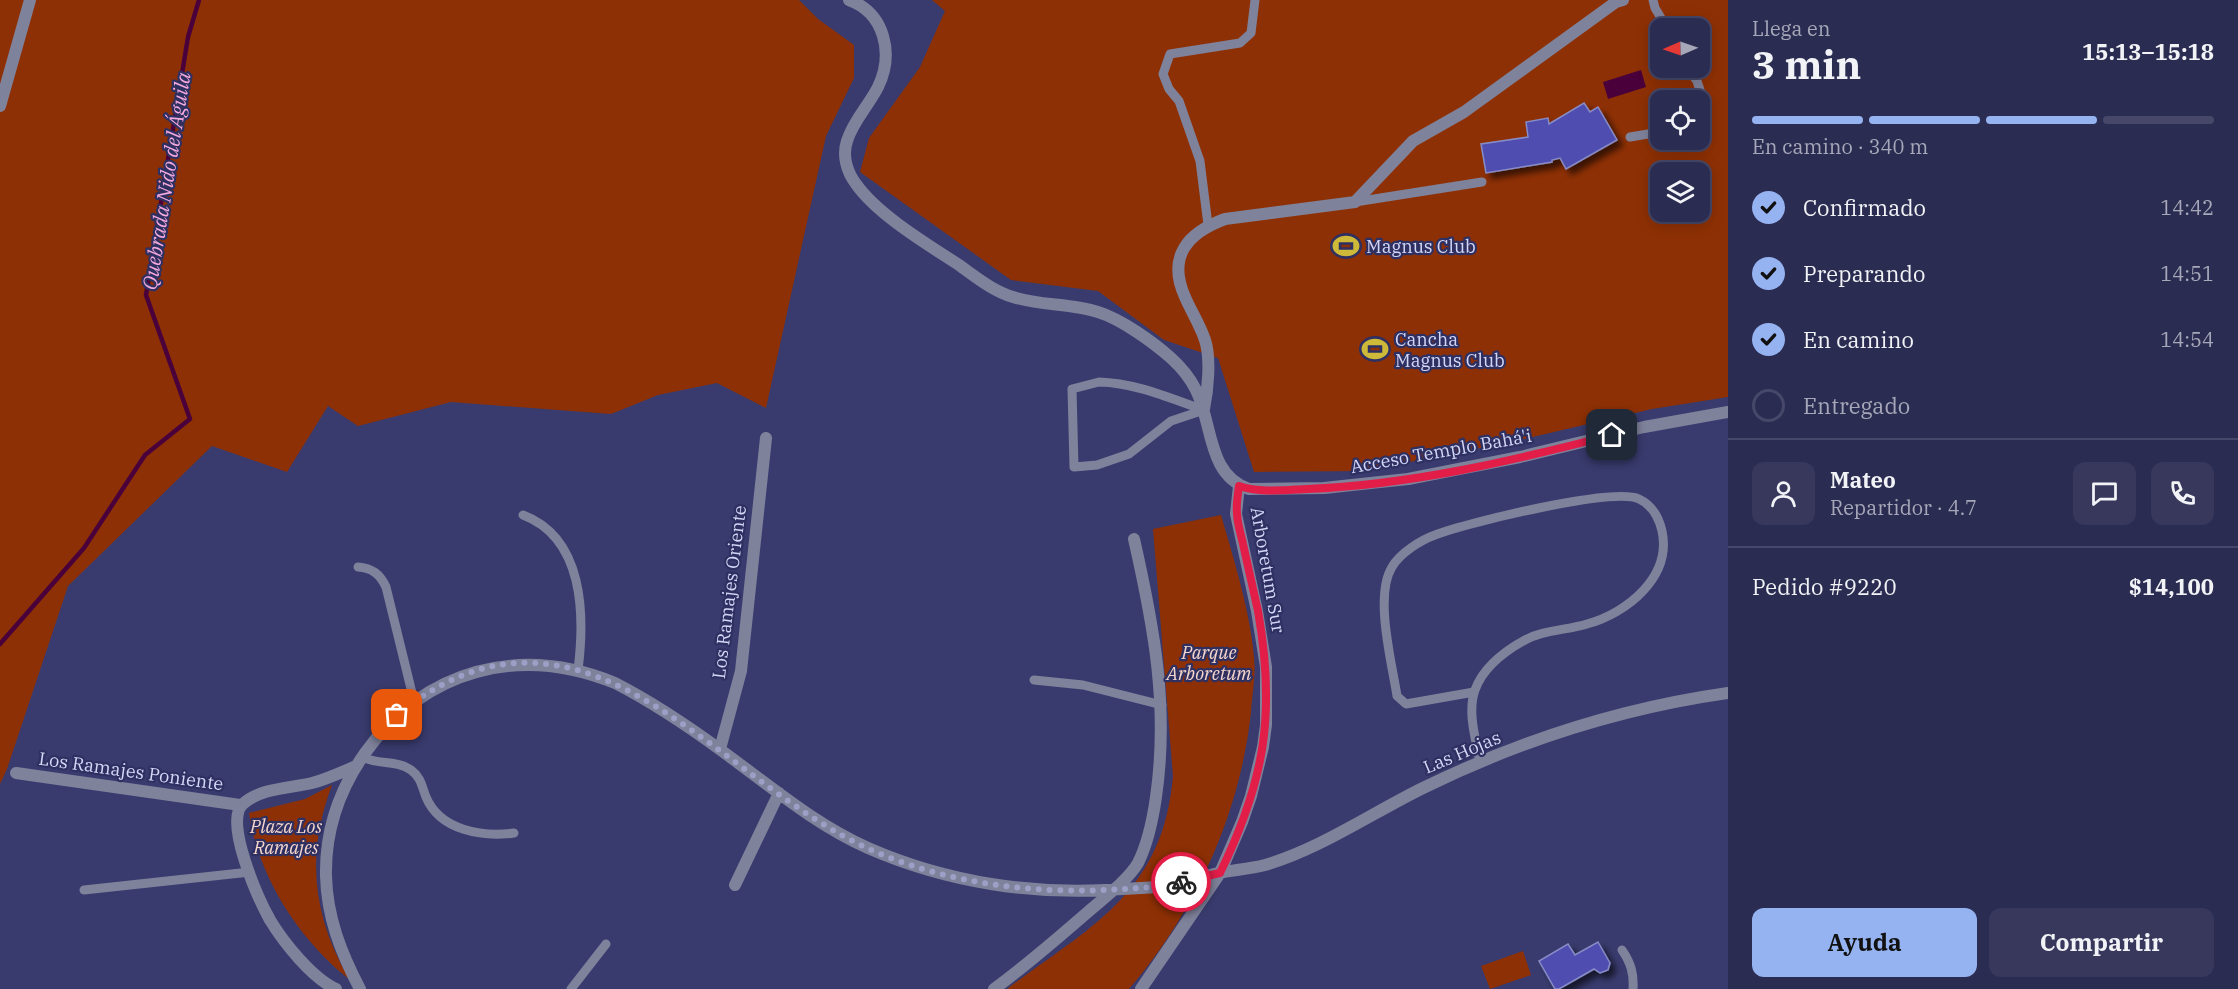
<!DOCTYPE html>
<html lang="es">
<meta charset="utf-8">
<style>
body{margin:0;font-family:"IBM Plex Serif",serif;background:#37385c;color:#f1f3f6;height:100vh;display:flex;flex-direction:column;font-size:22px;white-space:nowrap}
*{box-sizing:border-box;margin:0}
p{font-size:20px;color:#a6a7b8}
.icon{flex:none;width:33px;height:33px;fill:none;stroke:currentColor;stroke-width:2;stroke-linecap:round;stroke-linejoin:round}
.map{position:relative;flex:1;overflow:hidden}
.panel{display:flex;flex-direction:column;background:#2b2c52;width:510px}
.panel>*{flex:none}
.needle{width:39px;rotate:268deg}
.controls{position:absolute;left:1650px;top:18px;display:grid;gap:12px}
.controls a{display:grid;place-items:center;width:60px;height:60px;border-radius:12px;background:#2b2c52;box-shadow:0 3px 15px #0003,0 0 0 2px #474869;font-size:30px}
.pin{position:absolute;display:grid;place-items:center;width:51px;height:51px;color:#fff;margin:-26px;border-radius:12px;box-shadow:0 3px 9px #0006}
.courier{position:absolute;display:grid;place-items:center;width:60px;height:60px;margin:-30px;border:4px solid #e11d48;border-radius:50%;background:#fff;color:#222;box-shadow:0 2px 8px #0007}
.head em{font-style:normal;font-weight:700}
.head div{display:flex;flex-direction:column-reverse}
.head{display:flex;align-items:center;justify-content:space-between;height:102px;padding:0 24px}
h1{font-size:39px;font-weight:700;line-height:45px}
.bar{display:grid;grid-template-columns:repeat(4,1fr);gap:9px 6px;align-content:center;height:72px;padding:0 24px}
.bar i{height:8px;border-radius:4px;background:#474869}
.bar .current{background:#95b2f1}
.bar p{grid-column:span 4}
.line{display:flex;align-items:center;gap:15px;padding:0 24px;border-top:2px solid #474869}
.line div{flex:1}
.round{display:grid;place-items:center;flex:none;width:63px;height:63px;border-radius:12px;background:#37385c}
ol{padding:0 24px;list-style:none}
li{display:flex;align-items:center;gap:18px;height:66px}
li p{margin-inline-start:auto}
li .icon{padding:6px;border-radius:50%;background:#95b2f1;color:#111;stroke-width:4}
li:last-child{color:#a6a7b8}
li i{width:33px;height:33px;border:3px solid #474869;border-radius:50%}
.button{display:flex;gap:12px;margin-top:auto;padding:12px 24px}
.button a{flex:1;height:69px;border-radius:12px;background:#95b2f1;color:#111;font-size:24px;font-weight:700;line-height:69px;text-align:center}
.button a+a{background:#37385c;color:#f1f3f6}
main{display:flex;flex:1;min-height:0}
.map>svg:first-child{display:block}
.green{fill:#8e3005;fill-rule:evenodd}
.water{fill:#4a003a}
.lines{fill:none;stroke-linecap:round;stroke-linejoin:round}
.stream{stroke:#4a003a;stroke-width:4.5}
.building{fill:#4f4db0;stroke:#878cc6;stroke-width:1.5;filter:url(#shadow)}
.service{stroke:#7f829b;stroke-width:9}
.minor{stroke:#7f829b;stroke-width:12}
.done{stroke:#9da0c6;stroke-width:6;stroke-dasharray:0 10.8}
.route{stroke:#e11d48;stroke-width:8}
.labels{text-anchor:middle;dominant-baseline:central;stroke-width:4.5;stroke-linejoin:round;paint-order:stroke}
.poi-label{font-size:18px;fill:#d3d7f6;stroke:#2f3062;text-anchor:start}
.street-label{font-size:18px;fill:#d3d7f6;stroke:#2f3062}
.park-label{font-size:18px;font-style:italic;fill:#f6d7cd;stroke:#2f3062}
.water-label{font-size:20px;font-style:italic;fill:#f6aadd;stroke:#2f3062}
</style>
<main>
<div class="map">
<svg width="1728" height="989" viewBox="0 0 1728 989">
<defs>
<filter id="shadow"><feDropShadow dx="5.5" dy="5.5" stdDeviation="3" flood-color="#0009"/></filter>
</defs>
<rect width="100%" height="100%" fill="#393b6e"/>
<!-- green -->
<path class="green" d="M0 0H799L818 19 854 45V78L826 136 766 408 717 383 658 395 611 414 451 402 358 426 328 406 287 472 212 446 68 586 7 769 0 784Z
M932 0H1728V397L1652 409 1511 442 1364 471 1254 472 1218 358 1164 340 1098 291 1011 280 860 172 869 138 920 67 945 11ZM1660 28H1700V68H1660ZM1660 100H1700V140H1660ZM1660 172H1700V212H1660Z
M1221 515C1234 560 1250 611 1254 657 1256 675 1252 695 1251 712 1240 814 1196 911 1129 989H1007C1091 926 1163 893 1173 776L1153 529Z
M332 785C306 854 312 915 349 979 299 940 258 876 249 813L305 799Z
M1523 951 1531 975 1490 989 1481 966Z"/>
<!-- water -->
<path class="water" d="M1641 70 1646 87 1608 99 1603 82Z"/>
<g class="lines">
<!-- stream -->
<path class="stream" d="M0 644 84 548 145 455 190 419 146 295 188 37 199 0"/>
</g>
<!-- building -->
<path class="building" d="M1584 103 1590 112 1598 107 1617 140 1566 169 1560 158 1552 160V162L1486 173 1481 144 1528 137 1526 122 1548 118 1549 124Z
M1598 942 1610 963 1608 970 1600 973 1594 969 1559 989H1555L1539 961 1568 944 1575 955Z"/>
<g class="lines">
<!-- service -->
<path class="service" d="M1653 0 1655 8 1667 28
M1687 68 1697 81 1707 112 1700 121
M1630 137 1660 132
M1355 202 1482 182
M1208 225 1200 161 1179 101 1169 89 1163 74 1170 54 1240 43 1251 33 1255 0
M1099 382C1136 383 1169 398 1204 410L1171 421 1129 454 1097 465 1074 467 1072 389Z
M523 515C584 538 585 615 578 670
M358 567C372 568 380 574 386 587L414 701
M1034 680 1083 685 1162 705
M1474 692 1406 704 1397 696C1392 663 1374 596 1392 567 1400 553 1421 540 1435 535 1466 523 1613 487 1639 499 1652 505 1659 518 1662 531 1672 577 1627 613 1587 624 1568 630 1543 630 1525 640 1505 651 1483 668 1475 690 1467 712 1476 740 1480 762
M362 757C379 765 397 760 411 770 421 777 422 787 426 797 440 831 483 837 514 833
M84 890 250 872
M1622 950C1631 963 1634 974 1633 989
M571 989 606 944"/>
<!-- minor -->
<path class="minor" d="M849 0C885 13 894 54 878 87 869 105 853 121 847 141 842 156 847 172 856 184 878 215 927 244 959 265 976 277 993 291 1013 297 1041 306 1071 303 1098 312 1121 319 1153 342 1171 358 1181 367 1190 378 1196 390 1213 424 1207 475 1249 489L1324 488 1408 479 1520 457 1644 427 1728 412
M0 106 30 0
M1204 409C1208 390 1211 358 1205 340 1200 325 1191 311 1185 297 1167 257 1187 233 1225 219L1355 202 1413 141 1464 112 1616 2 1623 0
M720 749 741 671 766 438
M16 773 240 805
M735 885 779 793
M336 989C312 978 284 943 270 920 259 900 223 821 243 804 260 788 291 788 312 783 327 779 342 772 356 766
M360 989C341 953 327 917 326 876 325 831 339 790 365 753 425 669 519 644 615 683 652 702 688 726 722 751 769 785 814 824 868 848 948 883 1036 896 1122 889 1136 888 1151 888 1165 886 1182 883 1200 877 1218 873 1233 870 1250 869 1265 865 1320 849 1372 813 1423 788 1519 741 1622 708 1728 693
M994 989C1027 965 1058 938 1089 911 1104 898 1128 880 1138 863 1148 843 1153 818 1156 797 1169 707 1154 627 1134 539
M1141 989 1220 873 1242 822 1251 796 1263 747 1266 725V667L1257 611 1236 514 1239 486"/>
</g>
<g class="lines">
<!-- done -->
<path class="done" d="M397 715C569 575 696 752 838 833 921 881 1028 896 1123 889 1142 888 1162 887 1181 882"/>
<!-- route -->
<path class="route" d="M1181 882 1220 873C1265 781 1276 712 1258 611 1253 589 1248 567 1243 544 1241 534 1237 523 1237 513 1236 504 1238 494 1239 486 1260 493 1285 490 1307 489 1410 485 1512 461 1612 435"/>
</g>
<!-- icons -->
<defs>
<g id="stadium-bare" transform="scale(2.07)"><path d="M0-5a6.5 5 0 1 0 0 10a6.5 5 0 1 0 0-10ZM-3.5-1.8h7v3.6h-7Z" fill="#ceb938" stroke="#2f3062" stroke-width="2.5" paint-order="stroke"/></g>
</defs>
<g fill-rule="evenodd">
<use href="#stadium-bare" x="1346" y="246"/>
<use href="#stadium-bare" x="1375" y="349"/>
</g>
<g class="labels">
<!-- poi labels -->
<g class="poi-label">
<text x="1366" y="246">Magnus Club</text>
<text x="1395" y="339">Cancha<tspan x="1395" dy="21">Magnus Club</tspan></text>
</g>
<!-- street labels -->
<g class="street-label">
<text transform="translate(1441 451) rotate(-10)">Acceso Templo Bahá'i</text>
<text transform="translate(1268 570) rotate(80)">Arboretum Sur</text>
<text transform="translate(729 592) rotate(-83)">Los Ramajes Oriente</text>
<text transform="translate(1462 752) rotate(-23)">Las Hojas</text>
<text transform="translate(131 771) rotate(8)">Los Ramajes Poniente</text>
</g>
<!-- park labels -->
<g class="park-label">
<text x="1209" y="652">Parque<tspan x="1209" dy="21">Arboretum</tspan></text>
<text x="286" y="826">Plaza Los<tspan x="286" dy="21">Ramajes</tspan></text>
</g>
<!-- water labels -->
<g class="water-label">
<text transform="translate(166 181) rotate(-81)">Quebrada Nido del Águila</text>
</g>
</g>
</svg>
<div class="controls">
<a><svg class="needle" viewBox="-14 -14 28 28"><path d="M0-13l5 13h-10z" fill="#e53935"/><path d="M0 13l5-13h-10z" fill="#a6a7b8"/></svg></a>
<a><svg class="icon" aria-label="locate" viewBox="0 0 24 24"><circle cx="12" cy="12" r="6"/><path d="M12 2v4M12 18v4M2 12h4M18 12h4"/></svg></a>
<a><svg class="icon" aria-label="layers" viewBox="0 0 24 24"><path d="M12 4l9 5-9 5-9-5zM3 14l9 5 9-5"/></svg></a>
</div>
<div class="pin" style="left:397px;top:715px;background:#ea580c"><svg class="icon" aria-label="bag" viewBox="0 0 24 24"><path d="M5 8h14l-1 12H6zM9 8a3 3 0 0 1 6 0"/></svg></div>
<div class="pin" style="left:1612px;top:435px;background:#1f2937"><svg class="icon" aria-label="home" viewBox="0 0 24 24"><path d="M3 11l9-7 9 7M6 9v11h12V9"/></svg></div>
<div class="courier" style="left:1181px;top:882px"><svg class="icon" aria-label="bike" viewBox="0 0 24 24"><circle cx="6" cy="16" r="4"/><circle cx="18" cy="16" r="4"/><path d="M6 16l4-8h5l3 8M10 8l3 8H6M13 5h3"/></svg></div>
</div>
<section class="panel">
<div class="head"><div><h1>3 min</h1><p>Llega en</p></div><em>15:13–15:18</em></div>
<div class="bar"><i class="current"></i><i class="current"></i><i class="current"></i><i></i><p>En camino · 340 m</p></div>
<ol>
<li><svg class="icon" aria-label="check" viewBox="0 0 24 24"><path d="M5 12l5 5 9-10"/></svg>Confirmado<p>14:42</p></li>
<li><svg class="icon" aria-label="check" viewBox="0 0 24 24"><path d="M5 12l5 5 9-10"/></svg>Preparando<p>14:51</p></li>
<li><svg class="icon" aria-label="check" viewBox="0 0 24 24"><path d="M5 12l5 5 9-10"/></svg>En camino<p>14:54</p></li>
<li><i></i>Entregado</li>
</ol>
<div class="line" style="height:108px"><a class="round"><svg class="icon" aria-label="person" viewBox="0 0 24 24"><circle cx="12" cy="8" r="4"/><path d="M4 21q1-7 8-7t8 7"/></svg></a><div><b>Mateo</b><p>Repartidor · 4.7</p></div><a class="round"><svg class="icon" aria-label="chat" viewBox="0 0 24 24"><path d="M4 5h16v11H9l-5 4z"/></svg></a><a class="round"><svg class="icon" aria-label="phone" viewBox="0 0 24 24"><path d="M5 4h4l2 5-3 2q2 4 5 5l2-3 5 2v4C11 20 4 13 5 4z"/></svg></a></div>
<div class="line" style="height:78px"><div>Pedido #9220</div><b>$14,100</b></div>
<div class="button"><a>Ayuda</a><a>Compartir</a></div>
</section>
</main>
